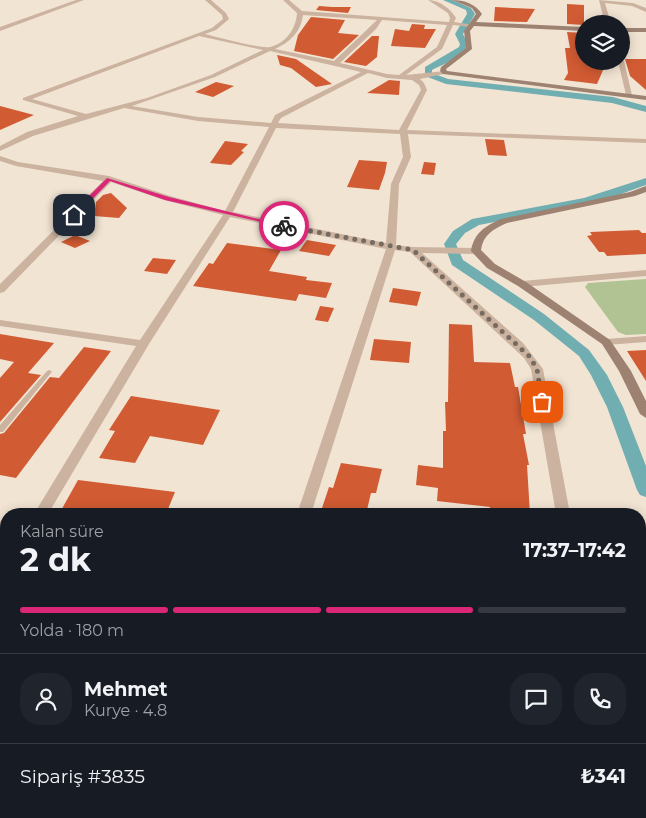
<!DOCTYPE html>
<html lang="tr">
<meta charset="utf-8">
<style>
body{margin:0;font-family:Montserrat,sans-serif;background:#20242c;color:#f1f3f6;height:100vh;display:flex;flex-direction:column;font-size:19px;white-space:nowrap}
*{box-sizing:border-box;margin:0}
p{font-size:16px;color:#9ea1a6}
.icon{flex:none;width:28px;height:28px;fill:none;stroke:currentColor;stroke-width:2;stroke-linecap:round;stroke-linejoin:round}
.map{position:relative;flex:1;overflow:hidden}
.drawer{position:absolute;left:0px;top:508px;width:646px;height:311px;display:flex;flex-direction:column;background:#171b24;border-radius:20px 20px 0 0;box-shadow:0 2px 12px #0003}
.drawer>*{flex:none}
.fabs{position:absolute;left:575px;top:15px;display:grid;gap:10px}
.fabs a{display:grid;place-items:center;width:55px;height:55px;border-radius:50%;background:#171b24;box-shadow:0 2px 12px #0003;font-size:25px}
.pin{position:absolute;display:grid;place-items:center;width:42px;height:42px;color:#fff;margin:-21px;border-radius:10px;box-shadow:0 2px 8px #0006}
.courier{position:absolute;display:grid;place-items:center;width:50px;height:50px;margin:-25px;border:4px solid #db2777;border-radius:50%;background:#fff;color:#222;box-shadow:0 1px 6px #0007}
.headline em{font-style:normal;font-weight:700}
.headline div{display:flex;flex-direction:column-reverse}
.headline{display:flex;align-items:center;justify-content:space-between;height:85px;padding:0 20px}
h1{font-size:32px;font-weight:700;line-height:38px}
.bar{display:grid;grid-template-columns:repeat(4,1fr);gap:8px 5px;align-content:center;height:60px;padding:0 20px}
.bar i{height:6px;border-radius:4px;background:#363941}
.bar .on{background:#db2777}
.bar p{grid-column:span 4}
.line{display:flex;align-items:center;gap:12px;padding:0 20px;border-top:1px solid #363941}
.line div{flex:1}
.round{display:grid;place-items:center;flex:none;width:52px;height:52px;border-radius:20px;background:#20242c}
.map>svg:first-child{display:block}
.green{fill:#b1c293}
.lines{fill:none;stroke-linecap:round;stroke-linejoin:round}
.canal{fill:#70aeb1;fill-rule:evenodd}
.building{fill:#d15b33}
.lane{fill:#cbb39f;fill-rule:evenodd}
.street{fill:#cbb39f;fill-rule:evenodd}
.secondary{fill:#9e8271;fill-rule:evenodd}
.route{fill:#db2777}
.done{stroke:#766a61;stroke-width:5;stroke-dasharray:0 9}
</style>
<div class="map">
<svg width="646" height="818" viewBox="0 0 646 818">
<rect width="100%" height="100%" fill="#f2e4d3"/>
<!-- green -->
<path class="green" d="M646 279V334L626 335 618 332 585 287 588 283Z"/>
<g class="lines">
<!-- canal -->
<path class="canal" d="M443 0H452L471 8 475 14 463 34 468 44C465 57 443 64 432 70V73L448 79 613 97 646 106V112L612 103 446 84 425 76V67L459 47 460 44 455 34 467 14 466 10Z
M646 178V185L610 198 584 205 479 225 465 233 456 244 463 260 544 314 589 350 607 375 623 407 646 466V497L640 495 637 490 607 407 591 375 579 356 534 320 452 265 444 244 453 231 472 219 584 198Z"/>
</g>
<!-- building -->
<path class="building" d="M567 4 584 5V25L567 24Z
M319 6 332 7H351L348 13 316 10Z
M495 7 535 9 527 22 494 21Z
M311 17 345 20 338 33 359 35 333 59 294 51 298 35Z
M412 24 425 25 424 29H436L425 48 391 46 395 29 409 31Z
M567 32 584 33V61H607L597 84 564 80 568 73 565 48H570Z
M372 36H379L377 57 366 66 344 62Z
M277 55 296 59 332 84 316 87 291 68 280 65Z
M625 59H646V90L630 76Z
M389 80 400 81 399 95 367 93Z
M216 82 234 86 213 97 195 92Z
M0 106 34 115 0 130Z
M485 139 504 140 507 156 488 155Z
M225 141 248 144 241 151 244 152 231 165 210 163Z
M359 160 387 162 385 173 379 190 347 187Z
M424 162 436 163 434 175 421 174Z
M111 193 127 208 119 218 94 216 96 202 103 195Z
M639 230 642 233H646V254L607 256 604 252H599L587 236 592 235 590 232Z
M75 235 90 241 75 248 61 242Z
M307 240 336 245 329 256 299 251Z
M227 243 281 250 269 271 307 277 306 280 332 283 326 298 299 294 296 301 193 286 209 263 213 264Z
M153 258 176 260 167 274 144 271Z
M393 288 421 292 417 306 389 302Z
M320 306 334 308 328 322 315 320Z
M449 324 472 325 474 362 510 363 515 387H518L526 434H523L529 465H527L530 514H490V507L437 501 438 488 416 485 418 465 443 468V431H446L445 402H448Z
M0 334 54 343 28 373 41 375 0 422V378L14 362 0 359Z
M374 339 411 342 409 363 370 360Z
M84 347 111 351 16 478 0 475V434L4 433 50 377 59 378Z
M646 350V381L627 351Z
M131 396 220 410 203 445 150 436 135 463 99 458 115 431 109 430Z
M341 463 382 469 376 493H371L366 514H320L329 487 333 488Z
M78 480 175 492 166 514H59Z"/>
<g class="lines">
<!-- lane -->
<path class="lane" d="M49 370 51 371 52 372 51 373 3 432H0V425L47 371Z"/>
<!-- street -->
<path class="street" d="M76 0H84L0 31V27Z
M205 0H211L226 13 229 19 216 30 205 34C217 37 261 49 270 47 286 43 296 29 297 13L283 0H289L302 11 449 22 450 18 448 13 428 0C439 0 451 9 456 18L454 22 474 25 471 27 453 25 442 49 406 75 445 71 448 73 420 79 424 83 427 90 407 130 646 139V143L408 134 411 157 399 184 396 245 413 247 476 248 481 251 476 254 422 253 523 343 543 369 570 514H556L531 369 524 358 410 252 395 250 311 514H297L386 249 230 217 149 344 48 514H34L136 346 0 326V320L140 340 223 215 164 200 111 182 4 292 0 293V284L103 181 16 166 0 161V156L18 162 109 176 170 196 225 211 269 127 198 121 124 108 33 136 0 151V146L27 132 78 116 23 100V98L212 28 223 19 222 15ZM303 15 377 20 334 61 275 49C290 42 301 32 303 15ZM382 20 447 25 437 47 399 75 387 74 340 63 376 29ZM199 36 263 50 211 75 147 98 86 114 32 99ZM270 51 361 72 275 115 271 123 198 117 132 106 215 77ZM368 73 387 78 412 80 419 85 421 90 399 130 278 123 281 118ZM276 128 400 134 403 157 391 184 386 243 233 212Z
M599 0 633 3 646 8V12L632 6 605 3 611 24H605Z
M621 59 624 61 632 95 629 97 626 95 618 61H621Z
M646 270V276L522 287 517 284 522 281Z
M646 336V342L606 345 600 342 606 339Z
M0 521H6V533H0Z
M132 812H152L154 818H134Z"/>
<!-- secondary -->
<path class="secondary" d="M452 0C465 0 475 4 482 14L476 22 584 27V31L474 26 470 31 472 49 446 69 447 71 646 96V100L443 74 440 71 441 67 466 48 464 31 476 14 472 8Z
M621 28H646V32H621Z
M646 186V192L635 196 507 223C493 229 483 235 481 250L495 264 526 282 610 340 631 371 646 401V418L640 414 619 371 602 344 518 286 487 268 471 251C474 233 485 226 501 219L630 192Z"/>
</g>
<!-- route -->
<path class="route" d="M107 178 169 197 287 226 284 227 165 200 110 181 76 216H72V213Z"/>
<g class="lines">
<!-- done -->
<path class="done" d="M284 226 413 250 529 356 537 369 542 402"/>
</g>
</svg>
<div class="fabs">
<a><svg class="icon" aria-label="layers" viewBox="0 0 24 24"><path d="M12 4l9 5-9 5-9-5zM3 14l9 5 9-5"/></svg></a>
</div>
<div class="pin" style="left:542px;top:402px;background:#ea580c"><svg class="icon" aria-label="bag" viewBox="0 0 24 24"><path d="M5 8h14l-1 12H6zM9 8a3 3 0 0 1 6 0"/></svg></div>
<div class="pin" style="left:74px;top:215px;background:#1f2937"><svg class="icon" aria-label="home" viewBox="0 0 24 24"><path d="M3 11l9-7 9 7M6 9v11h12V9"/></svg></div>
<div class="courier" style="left:284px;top:226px"><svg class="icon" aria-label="bike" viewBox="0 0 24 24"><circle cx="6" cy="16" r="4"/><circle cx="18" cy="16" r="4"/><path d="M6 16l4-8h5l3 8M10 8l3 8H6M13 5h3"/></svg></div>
<section class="drawer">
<div class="headline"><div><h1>2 dk</h1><p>Kalan süre</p></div><em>17:37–17:42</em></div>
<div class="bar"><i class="on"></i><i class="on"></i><i class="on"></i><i></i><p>Yolda · 180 m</p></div>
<div class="line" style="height:90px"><a class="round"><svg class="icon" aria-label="person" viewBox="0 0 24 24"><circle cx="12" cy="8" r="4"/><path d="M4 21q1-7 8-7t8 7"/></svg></a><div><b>Mehmet</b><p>Kurye · 4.8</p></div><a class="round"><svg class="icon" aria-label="chat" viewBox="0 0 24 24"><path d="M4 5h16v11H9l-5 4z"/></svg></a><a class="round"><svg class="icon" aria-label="phone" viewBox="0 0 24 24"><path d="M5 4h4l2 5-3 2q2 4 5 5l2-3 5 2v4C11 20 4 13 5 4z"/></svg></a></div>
<div class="line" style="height:65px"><div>Sipariş #3835</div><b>₺341</b></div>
</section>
</div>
